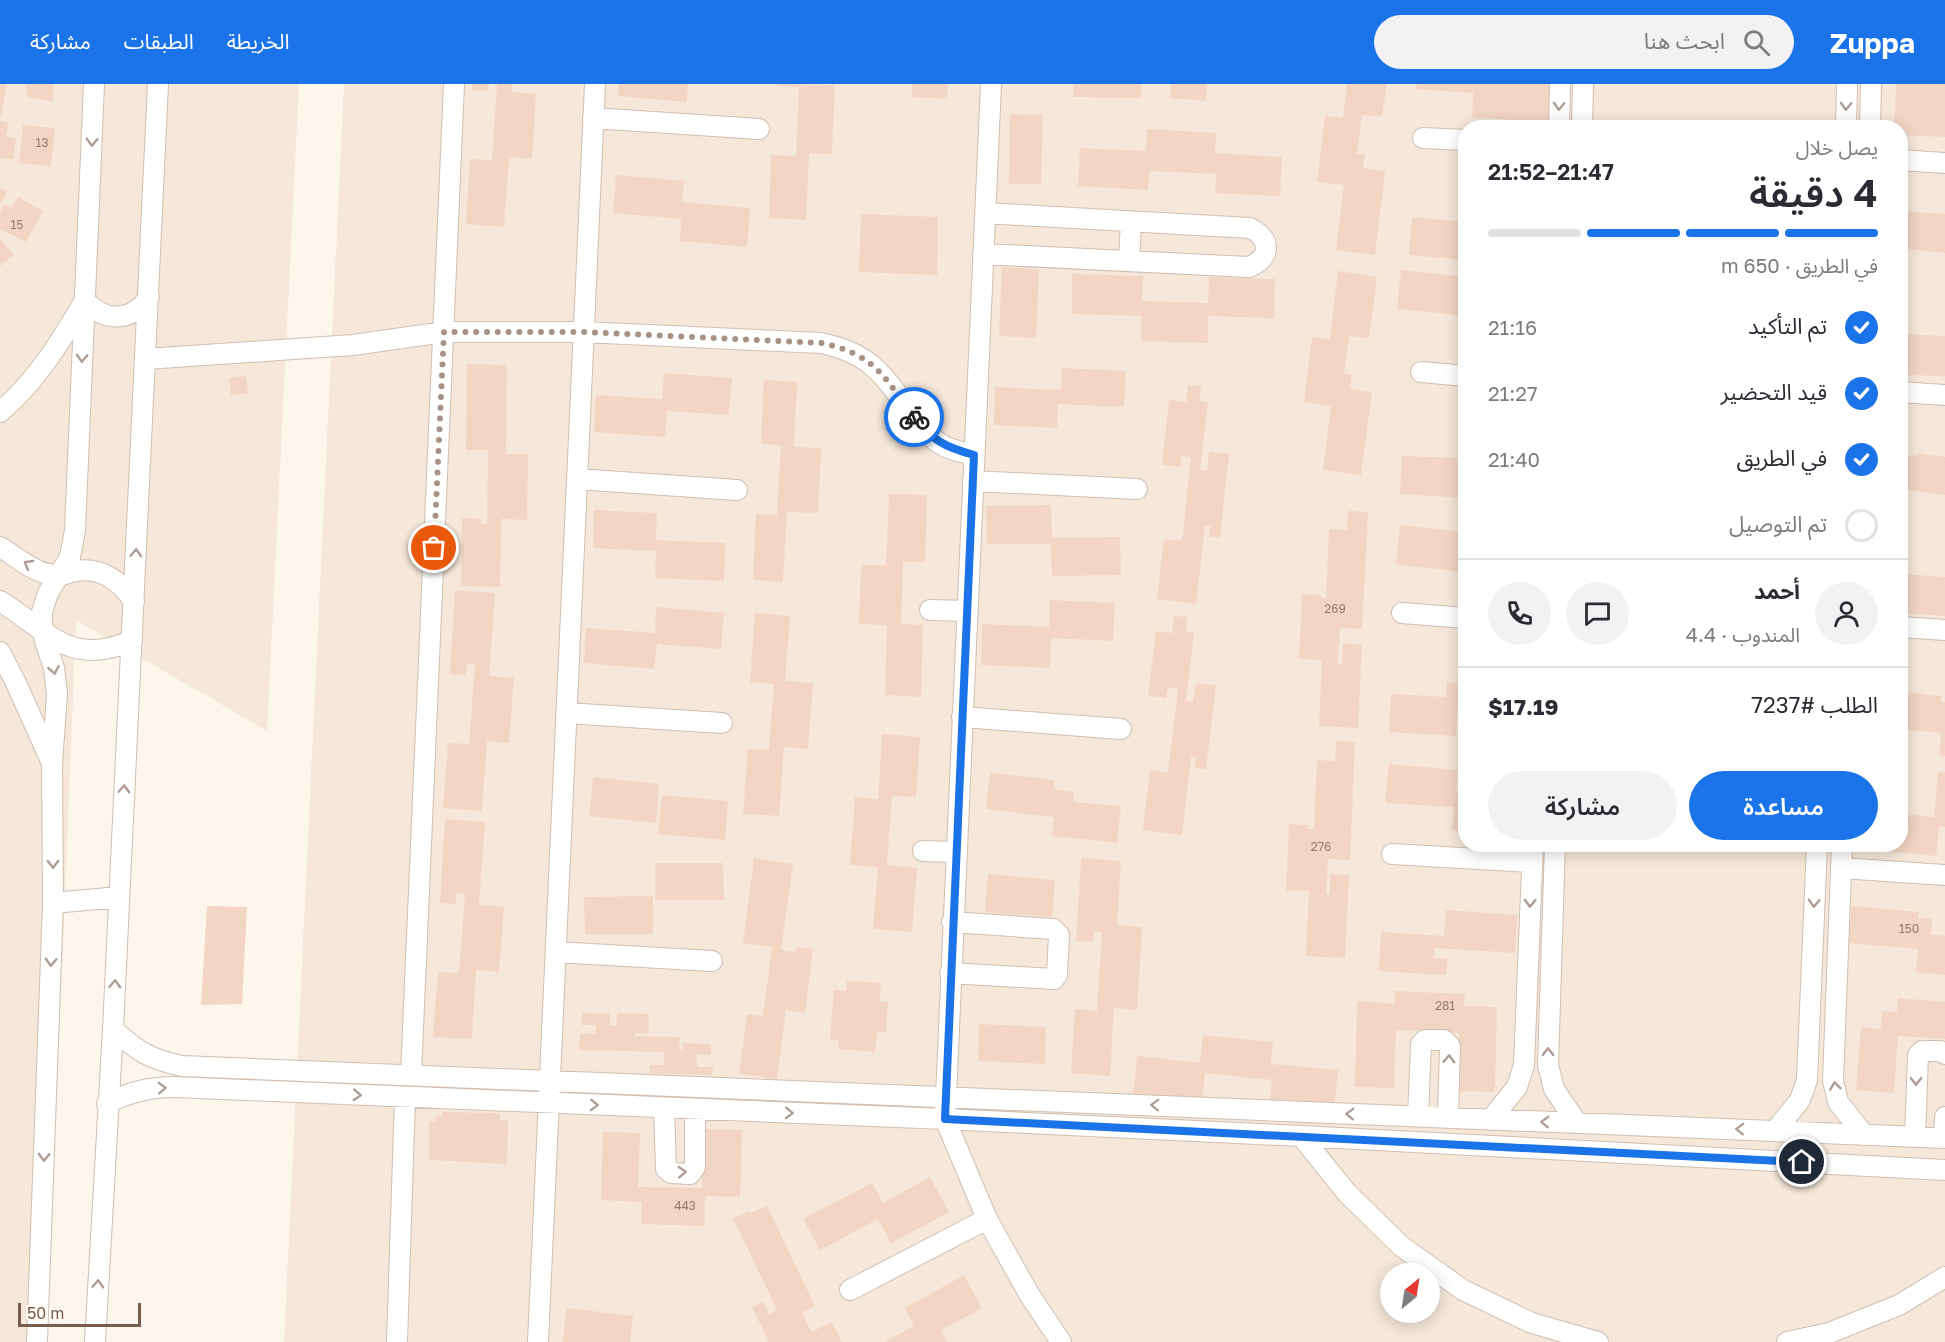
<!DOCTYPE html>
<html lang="ar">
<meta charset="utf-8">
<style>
body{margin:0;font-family:"Golos Text","Noto Sans Arabic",sans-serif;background:#f2f2f3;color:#2b2b33;direction:rtl;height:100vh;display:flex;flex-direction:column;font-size:22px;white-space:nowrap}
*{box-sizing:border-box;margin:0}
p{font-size:20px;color:#7c7c81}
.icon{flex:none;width:33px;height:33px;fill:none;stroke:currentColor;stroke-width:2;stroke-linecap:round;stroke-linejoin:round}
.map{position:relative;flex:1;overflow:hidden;direction:ltr}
.sheet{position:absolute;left:1458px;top:36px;width:450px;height:732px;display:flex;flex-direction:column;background:#fff;border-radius:24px;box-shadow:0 3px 15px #0003;direction:rtl}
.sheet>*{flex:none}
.needle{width:39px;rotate:30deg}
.controls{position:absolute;left:1380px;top:1179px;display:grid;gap:12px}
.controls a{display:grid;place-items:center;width:60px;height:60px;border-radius:50%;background:#fff;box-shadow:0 3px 15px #0003;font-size:30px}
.scale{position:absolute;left:18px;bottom:15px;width:123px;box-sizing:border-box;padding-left:6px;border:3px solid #7a5c4d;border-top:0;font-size:16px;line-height:21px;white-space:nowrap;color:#7a5c4d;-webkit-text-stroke:4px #fffaf3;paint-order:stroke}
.pin{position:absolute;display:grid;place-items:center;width:51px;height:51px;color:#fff;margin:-26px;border:3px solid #fff;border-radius:50%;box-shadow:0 2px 6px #0007}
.courier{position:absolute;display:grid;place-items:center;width:60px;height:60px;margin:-30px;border:4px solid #1a73e8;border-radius:50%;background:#fff;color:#222;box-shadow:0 2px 8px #0007}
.summary em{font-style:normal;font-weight:600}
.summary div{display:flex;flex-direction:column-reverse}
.summary{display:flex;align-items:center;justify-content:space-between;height:102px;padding:0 30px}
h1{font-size:39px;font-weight:600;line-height:45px}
.bar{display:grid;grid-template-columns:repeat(4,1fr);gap:9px 6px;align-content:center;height:72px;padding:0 30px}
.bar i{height:8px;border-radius:4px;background:#e1e1e2}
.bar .selected{background:#1a73e8}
.bar p{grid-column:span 4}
.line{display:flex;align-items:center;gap:15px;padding:0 30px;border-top:2px solid #e1e1e2}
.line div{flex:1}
.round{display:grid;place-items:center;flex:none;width:63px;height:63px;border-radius:32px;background:#f2f2f3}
ol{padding:0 30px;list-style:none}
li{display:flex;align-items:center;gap:18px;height:66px}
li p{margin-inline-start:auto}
li .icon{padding:6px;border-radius:50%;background:#1a73e8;color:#fff;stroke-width:4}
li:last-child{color:#7c7c81}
li i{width:33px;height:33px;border:3px solid #e1e1e2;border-radius:50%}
.button{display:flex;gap:12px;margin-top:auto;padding:12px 30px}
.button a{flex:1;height:69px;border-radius:36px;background:#1a73e8;color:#fff;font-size:24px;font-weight:600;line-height:69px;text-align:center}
.button a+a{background:#f2f2f3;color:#2b2b33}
header{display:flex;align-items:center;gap:36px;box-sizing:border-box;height:84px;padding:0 30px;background:#1a73e8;color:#fff}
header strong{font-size:28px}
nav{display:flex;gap:33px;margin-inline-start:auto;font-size:21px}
.search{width:420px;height:54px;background:#f2f2f3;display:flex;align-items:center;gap:15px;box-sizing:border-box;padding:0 21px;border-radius:33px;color:#7c7c81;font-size:22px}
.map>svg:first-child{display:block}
.residential{fill:#f5e8da;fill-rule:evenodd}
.building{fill:#f3d5c3}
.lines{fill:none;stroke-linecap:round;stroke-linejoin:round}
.minor-casing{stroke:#d1beb0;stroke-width:22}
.minor{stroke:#fff;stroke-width:20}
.oneway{stroke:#af9d94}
.done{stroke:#a89285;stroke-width:6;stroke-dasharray:0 10.8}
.route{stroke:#1a73e8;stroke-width:8}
.labels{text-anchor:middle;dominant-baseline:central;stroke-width:4.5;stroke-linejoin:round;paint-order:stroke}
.number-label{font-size:12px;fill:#987a6a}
</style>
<header>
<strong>Zuppa</strong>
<div class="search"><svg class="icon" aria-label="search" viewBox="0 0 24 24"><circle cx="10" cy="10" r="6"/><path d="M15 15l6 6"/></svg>ابحث هنا</div>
<nav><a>الخريطة</a><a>الطبقات</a><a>مشاركة</a></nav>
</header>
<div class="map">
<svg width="1945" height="1258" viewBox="0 0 1945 1258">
<rect width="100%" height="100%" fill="#fdf6ec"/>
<!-- residential -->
<path class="residential" d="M0 0H299L267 647 76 536 63 863 43 1258H0Z
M344 0H1945V1258H284ZM1466 44H1900V760H1466ZM1390 1190H1430V1228H1390Z"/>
<!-- building -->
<path class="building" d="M0 0 7 1 1 31H0Z
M26 0H53V18L28 13Z
M472 0H489L488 7 472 6Z
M497 0H512V8L536 10 532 75 509 73 504 143 466 140 470 75 492 76Z
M619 0H688L687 18 618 12Z
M778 0 835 1 832 70 809 69 806 136 769 134 771 71 796 72 799 3 778 2Z
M912 0H948L947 15 912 13Z
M1074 0H1141V14L1073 13Z
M1171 0H1207L1206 17 1170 14Z
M1347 0H1387L1382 33 1362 31 1357 70H1365L1363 84 1385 87 1375 171 1336 166 1344 101 1317 98 1325 32 1343 34Z
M1417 0H1552L1550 38 1472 33 1473 9 1416 5Z
M1896 0H1945V53L1900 51V44H1894Z
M1010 30 1043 31 1041 100H1009Z
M0 37 9 39 6 52 16 55 13 75 0 74Z
M23 41 55 44 51 82 19 79Z
M1147 45 1216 49 1215 69 1282 73 1280 112 1215 109 1216 90 1149 87 1148 106 1078 102 1080 64 1146 67Z
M616 91 684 97 682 118 750 124 747 163 680 157 681 135 613 129Z
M0 104 7 108 0 120Z
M18 113 43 127 26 158 0 145V128L4 120 12 124Z
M1900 127 1945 130V169L1900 164Z
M861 130 938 133 937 191 859 188Z
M1412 133 1466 138V176L1409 171Z
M0 155 14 171 0 182Z
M1002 183 1039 185 1036 254 999 252Z
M1401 186 1466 193V232L1397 225Z
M1338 187 1377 193 1369 254 1349 252 1344 290 1352 291 1350 305 1372 308 1361 391 1323 386 1331 322 1304 318 1312 253 1330 255Z
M1072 190 1143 192 1142 217 1208 219 1209 193 1275 195 1274 234 1208 232V259L1141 257V232L1072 230Z
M1464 237H1466V253L1462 252Z
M1900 250 1945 252V292L1900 291Z
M467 280 507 281 506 370H528L527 436 501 435 500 503 461 502 462 434 481 435V440H487L488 366H466Z
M1062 284 1126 287 1124 323 1058 320 1057 344 994 341 995 303 1061 306Z
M664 289 732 294 729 331 667 327 665 353 594 348 596 311 662 315Z
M246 292 248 309 231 311 229 294Z
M764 296 797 298 794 363 821 364 818 429 787 428 783 498 753 496 756 430 777 431 781 361 761 360Z
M1188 301 1201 302 1199 317 1208 318 1200 386 1207 387 1209 368 1229 370 1220 454 1209 453 1210 442H1205L1196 520 1157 515 1164 455 1182 457 1191 373 1181 372 1180 383 1162 381 1169 316 1186 318Z
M1917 369 1945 373V411L1900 405V370L1917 372Z
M1402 372 1466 374 1465 414 1400 410Z
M889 410 927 411 925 478H903L901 540 923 541 921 613 885 611 887 541 859 540 861 481H886Z
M1051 421 1052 454 1120 453 1121 491 1052 492 1051 460H987L986 422Z
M594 426 657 429 656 456 725 459 724 497 655 494 656 467 593 464Z
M1348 427 1368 428 1362 545 1340 544 1338 580H1342L1343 559 1362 561 1358 644 1319 642 1322 576 1299 575 1302 510 1321 511V514H1326L1329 445 1347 446Z
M1400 441 1466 448V508H1461L1463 488 1396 480Z
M1900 490 1945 493V532L1900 529Z
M455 506 495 509 489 592 514 594 509 659 487 657 482 727 443 724 448 659 469 660 475 581 467 580 466 591 450 590Z
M1050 516 1115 519 1113 557 1051 554 1050 584 981 581 982 540 1049 543Z
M656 523 724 529 721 565 657 560 654 585 584 579 586 544 655 549Z
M755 529 790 532 785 597 813 599 808 665 784 663 779 732 743 730 748 665 769 666 774 600 750 598Z
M1174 532 1187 533 1186 548 1194 549 1186 617 1193 618 1196 599 1216 601 1206 685 1195 684 1196 673H1191L1182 751 1143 746 1150 686 1168 689 1178 605 1168 603 1166 614 1148 612 1156 547 1172 549Z
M1458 589H1466V626H1457L1456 652 1389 648 1391 610 1446 613 1447 598 1457 599Z
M1900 608 1941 612V618H1945V672L1939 671 1941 649 1900 645Z
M882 650 920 653 916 713 892 712 887 781 917 784 912 848 873 845 878 783 850 781 855 713 878 715Z
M1336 657 1355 658 1350 776 1328 775 1326 810 1330 811V790L1349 791 1345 874 1306 872 1309 807 1286 806 1289 740 1308 741V745H1314L1317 676 1335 677Z
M1389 680 1458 686 1456 707 1466 708V748L1452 746 1454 723 1385 719Z
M1938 687 1945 688V743L1939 742 1936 772 1866 765 1867 760H1900V730L1934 733Z
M990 689 1055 696 1054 705 1074 708 1073 718 1121 722 1117 759 1052 752 1054 733 986 725Z
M593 693 659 700 656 739 589 732Z
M662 711 728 717 725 756 658 750Z
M445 735 485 738 479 821 504 823 499 888 476 886 472 955 433 953 438 888 459 889 465 810 456 809V820L440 819Z
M754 774 793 780 781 866 795 868 796 863 813 865 805 929 786 926 777 995 739 990 747 930 763 932 772 863 743 859Z
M1081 774 1121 777 1117 841 1142 843 1137 926 1114 924 1110 992 1071 989 1075 925 1097 927 1102 848 1094 847 1093 858 1076 857Z
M655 779H723L724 816H655Z
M988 790 1055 796 1052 833 985 828Z
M653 812V850H585L584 813Z
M207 822 247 823 242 920 201 921Z
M1852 822 1919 828 1918 834 1932 835 1931 850 1945 852V891L1916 888 1918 865 1848 859Z
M1446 826 1517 831 1515 869 1435 864 1434 874 1448 875 1446 891 1379 887 1381 848 1444 852Z
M847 897 881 899 879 918H888L886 948 877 947 875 968 838 965 839 956 830 955 834 906 846 907Z
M1395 907 1465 910 1464 922 1497 923 1495 1008 1457 1007 1459 949 1429 947 1396 946 1394 1004 1355 1003 1357 917 1395 920Z
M1898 914 1945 918V955L1898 952 1894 1009 1856 1006 1861 943 1881 945 1882 927 1897 928Z
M582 929 610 930V942H617V929L649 930V950L635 949V952L680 953 679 966 683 967V959L711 960V971L697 970V983H713L712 991 650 989V981H664V968L579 966 580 950H595L596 941H581Z
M979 940 1046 943 1045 980 978 977Z
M1203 951 1273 958 1271 980 1338 986 1334 1024 1270 1017 1272 996 1205 989 1202 1017 1133 1010 1137 972 1200 979Z
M442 1028 500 1029V1036H507L508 1041 507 1080 429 1076V1037L435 1039 436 1031 443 1033Z
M703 1045 742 1046 740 1113 705 1112V1142L641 1140 642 1118 601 1116 603 1048 640 1049 638 1103 702 1104Z
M930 1093 949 1128 891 1159 878 1135 820 1166 803 1135 872 1099 883 1119Z
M767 1122 815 1222 802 1228 811 1248 832 1238 842 1258H769L752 1223 763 1218 769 1230 777 1226 733 1134 749 1127 750 1129Z
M964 1191 982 1224 941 1246 947 1258H884L914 1242 905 1224Z
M566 1224 633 1232 630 1258H563Z"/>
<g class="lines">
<!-- minor casing -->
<g class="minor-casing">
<path id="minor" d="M991 0 945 1035 987 1135 1029 1210 1061 1258
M593 34 759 45
M1559 44 1560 0
M1582 44 1583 0
M1846 44 1847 0
M1870 44 1871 0
M1423 54 1466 56
M1900 76 1945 79
M983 170 1249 183C1272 173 1271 155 1250 144L985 129
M1129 177 1131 137
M146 275 353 261 444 248H583L821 259C873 270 883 292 913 331 921 341 928 352 939 359 949 366 962 368 974 371
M1421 288 1466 292
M1900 308 1945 311
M0 328C36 298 61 257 85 216 103 239 133 238 149 213
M577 395 737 406
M973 397 1137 405
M0 463C15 472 32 487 49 490 59 493 66 489 76 487 101 483 121 497 134 518
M0 517C47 546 71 585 132 556
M930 526 967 527
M1402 529 1466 534
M1900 543 1945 546
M0 568 16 599 51 677
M566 629 722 639
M962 633 1121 645
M1555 760 1548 981 1554 1005 1577 1039
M1842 760 1833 997 1838 1018 1864 1051
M923 767 955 768
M1392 770 1532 778
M1841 784 1945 791
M53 819 119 813
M556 868 712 877
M950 889 1054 895 1057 891 1059 851 1053 845 952 838
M113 945C137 967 149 975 182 982L1945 1054
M411 991 454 0
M107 1020C128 1008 149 1003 174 1003L945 1035 1301 1052 1945 1086
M664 1024 666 1085 671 1089 690 1090 695 1083V1025
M1418 1032 1421 960 1425 956H1444L1450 962 1448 1034
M1491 1035 1517 1003 1524 981 1533 760
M1775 1047 1800 1016 1807 996 1817 760
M1301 1052 1347 1109 1401 1162 1463 1206 1532 1239 1598 1258
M1915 1053 1918 971 1922 967H1940L1945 970
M1944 1054 1945 1033
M850 1206 987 1135
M37 1258 53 819 52 680 57 610 54 584 45 557 42 538V528L48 509 70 473 75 446 94 0
M95 1258 113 945 158 0
M397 1258 405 1013
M538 1258 595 0
M1787 1258 1829 1249 1899 1221 1945 1193"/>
</g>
<!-- minor -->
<use href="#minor" class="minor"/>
</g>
<!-- one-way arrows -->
<defs><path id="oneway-chevron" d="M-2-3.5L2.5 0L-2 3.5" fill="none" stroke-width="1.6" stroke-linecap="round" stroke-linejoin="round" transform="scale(1.5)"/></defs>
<g class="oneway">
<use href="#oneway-chevron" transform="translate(1559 22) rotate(92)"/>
<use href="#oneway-chevron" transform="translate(1846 22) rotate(92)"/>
<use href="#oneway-chevron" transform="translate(92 58) rotate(92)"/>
<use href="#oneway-chevron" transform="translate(82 274) rotate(92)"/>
<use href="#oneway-chevron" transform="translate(136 469) rotate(-87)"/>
<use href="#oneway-chevron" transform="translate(28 480) rotate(-149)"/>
<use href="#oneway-chevron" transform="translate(54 586) rotate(79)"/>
<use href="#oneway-chevron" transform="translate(124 705) rotate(-87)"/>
<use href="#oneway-chevron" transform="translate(53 780) rotate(89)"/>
<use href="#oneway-chevron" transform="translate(1530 819) rotate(92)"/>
<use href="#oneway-chevron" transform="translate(1814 819) rotate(92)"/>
<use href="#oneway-chevron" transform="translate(51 878) rotate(92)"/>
<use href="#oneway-chevron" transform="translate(115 900) rotate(-87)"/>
<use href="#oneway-chevron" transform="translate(1548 968) rotate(-89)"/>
<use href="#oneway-chevron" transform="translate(1449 975) rotate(-88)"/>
<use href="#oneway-chevron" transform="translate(1916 997) rotate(91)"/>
<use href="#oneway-chevron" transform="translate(1835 1002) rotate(-97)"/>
<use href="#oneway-chevron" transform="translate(162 1004) rotate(-2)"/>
<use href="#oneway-chevron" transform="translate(357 1011) rotate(3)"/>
<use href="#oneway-chevron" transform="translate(594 1021) rotate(2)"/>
<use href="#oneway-chevron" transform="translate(1155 1021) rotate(-178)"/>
<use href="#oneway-chevron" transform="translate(789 1029) rotate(2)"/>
<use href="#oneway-chevron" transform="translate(1350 1030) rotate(-178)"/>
<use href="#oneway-chevron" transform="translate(1545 1038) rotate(-178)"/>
<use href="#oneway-chevron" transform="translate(1740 1045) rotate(-178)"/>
<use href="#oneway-chevron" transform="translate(44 1073) rotate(92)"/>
<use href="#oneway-chevron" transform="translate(682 1088) rotate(-3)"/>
<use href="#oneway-chevron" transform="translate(98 1200) rotate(-87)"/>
</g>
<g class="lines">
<!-- done -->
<path class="done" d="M434 464 444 248H584L821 259C874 270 884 292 914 333"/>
<!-- route -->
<path class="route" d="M914 333C933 357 945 363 974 371L945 1035 1802 1078"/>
</g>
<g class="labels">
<!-- number labels -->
<g class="number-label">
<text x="42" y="58">13</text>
<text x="17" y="140">15</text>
<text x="1335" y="524">269</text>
<text x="1321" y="762">276</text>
<text x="1909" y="844">150</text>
<text x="1445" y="921">281</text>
<text x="685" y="1121">443</text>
</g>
</g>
</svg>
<div class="controls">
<a><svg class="needle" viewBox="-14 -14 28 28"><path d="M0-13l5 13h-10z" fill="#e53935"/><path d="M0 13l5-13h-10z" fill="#7c7c81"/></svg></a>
</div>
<div class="scale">50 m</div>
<div class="pin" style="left:434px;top:464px;background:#ea580c"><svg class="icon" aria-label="bag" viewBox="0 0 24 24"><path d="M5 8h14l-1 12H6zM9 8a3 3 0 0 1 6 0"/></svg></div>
<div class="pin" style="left:1802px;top:1078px;background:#1f2937"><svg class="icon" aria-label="home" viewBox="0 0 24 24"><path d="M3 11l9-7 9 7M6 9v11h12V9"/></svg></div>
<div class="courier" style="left:914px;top:333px"><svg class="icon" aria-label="bike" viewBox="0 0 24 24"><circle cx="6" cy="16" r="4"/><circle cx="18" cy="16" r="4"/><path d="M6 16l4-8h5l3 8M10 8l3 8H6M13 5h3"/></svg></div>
<section class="sheet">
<div class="summary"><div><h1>4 دقيقة</h1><p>يصل خلال</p></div><em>21:47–21:52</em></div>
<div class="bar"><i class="selected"></i><i class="selected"></i><i class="selected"></i><i></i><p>في الطريق · 650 m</p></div>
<ol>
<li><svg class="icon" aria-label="check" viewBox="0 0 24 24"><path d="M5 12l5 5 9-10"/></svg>تم التأكيد<p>21:16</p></li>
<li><svg class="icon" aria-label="check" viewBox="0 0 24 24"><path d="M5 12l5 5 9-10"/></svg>قيد التحضير<p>21:27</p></li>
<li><svg class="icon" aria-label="check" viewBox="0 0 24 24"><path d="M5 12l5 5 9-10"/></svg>في الطريق<p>21:40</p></li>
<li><i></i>تم التوصيل</li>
</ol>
<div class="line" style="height:108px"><a class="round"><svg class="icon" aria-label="person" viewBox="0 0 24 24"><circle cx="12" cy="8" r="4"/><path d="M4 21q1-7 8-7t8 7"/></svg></a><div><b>أحمد</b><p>المندوب · 4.4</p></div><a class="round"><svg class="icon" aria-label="chat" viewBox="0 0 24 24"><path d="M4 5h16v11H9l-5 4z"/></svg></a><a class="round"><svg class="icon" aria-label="phone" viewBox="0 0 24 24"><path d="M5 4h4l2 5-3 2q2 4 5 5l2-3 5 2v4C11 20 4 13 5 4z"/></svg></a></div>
<div class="line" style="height:78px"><div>الطلب #7237</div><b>$17.19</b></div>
<div class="button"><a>مساعدة</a><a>مشاركة</a></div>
</section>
</div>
